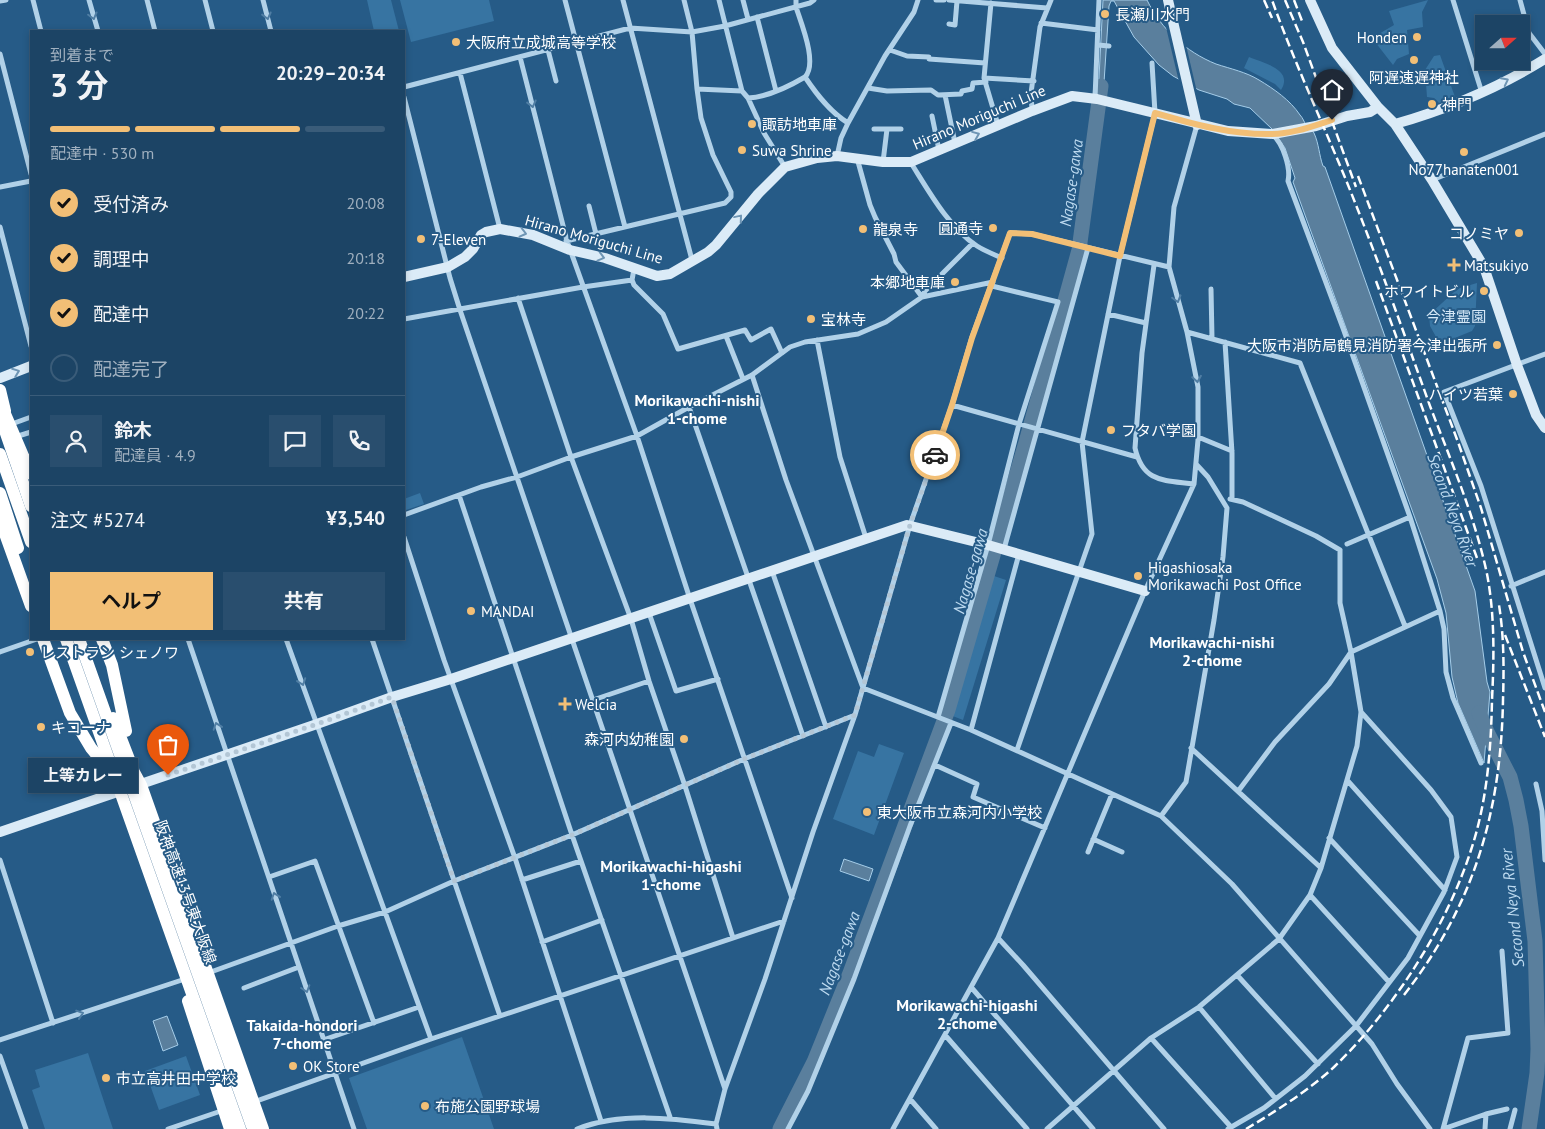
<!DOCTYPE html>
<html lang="ja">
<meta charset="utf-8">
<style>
body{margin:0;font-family:"PT Sans","Noto Sans JP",sans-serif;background:#294e6e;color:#f1f3f6;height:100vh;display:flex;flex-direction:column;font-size:19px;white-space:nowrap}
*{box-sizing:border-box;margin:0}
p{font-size:16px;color:#a0b0bf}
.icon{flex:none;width:28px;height:28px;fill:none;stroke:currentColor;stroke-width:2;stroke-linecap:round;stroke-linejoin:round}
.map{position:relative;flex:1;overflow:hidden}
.drawer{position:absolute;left:30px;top:30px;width:375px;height:610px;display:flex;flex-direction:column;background:#1c4465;border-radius:0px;box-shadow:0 2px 8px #0003,0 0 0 1px #3a5c79}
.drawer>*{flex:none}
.needle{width:32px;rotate:69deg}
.controls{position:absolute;left:1475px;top:15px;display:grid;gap:10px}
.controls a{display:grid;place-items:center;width:55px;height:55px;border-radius:0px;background:#1c4465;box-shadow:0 2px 8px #0003,0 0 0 1px #3a5c79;font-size:25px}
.pin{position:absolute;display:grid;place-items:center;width:42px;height:42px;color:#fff;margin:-51px -21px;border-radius:50% 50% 50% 0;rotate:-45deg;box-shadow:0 0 5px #0007}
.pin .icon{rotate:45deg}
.courier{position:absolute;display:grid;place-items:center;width:50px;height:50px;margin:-25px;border:4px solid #f2bf76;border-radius:50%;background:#fff;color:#222;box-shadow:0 1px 6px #0007}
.bubble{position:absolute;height:35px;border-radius:0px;background:#1c4465;box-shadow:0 2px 8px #0003,0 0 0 1px #3a5c79;font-size:16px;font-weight:700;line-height:35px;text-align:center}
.summary em{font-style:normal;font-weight:700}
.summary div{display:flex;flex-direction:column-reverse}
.summary{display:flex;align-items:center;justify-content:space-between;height:85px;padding:0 20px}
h1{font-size:32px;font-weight:700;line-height:38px}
.bar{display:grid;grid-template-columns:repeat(4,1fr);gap:8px 5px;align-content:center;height:60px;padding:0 20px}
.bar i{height:6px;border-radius:4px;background:#3a5c79}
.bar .current{background:#f2bf76}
.bar p{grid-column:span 4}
.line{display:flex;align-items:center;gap:12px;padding:0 20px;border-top:1px solid #3a5c79}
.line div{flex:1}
.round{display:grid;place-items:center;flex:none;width:52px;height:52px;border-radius:0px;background:#294e6e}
ol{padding:0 20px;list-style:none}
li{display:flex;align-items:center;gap:15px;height:55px}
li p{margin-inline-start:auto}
li .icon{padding:5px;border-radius:50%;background:#f2bf76;color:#111;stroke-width:4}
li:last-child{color:#a0b0bf}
li i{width:28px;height:28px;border:2px solid #3a5c79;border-radius:50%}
.action{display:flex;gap:10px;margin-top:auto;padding:10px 20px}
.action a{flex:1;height:58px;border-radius:0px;background:#f2bf76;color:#111;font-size:20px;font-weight:700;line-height:58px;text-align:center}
.action a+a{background:#294e6e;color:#f1f3f6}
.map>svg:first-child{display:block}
.green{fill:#3774a2}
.water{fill:#5a7f9d;stroke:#a5cde9}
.pier{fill:#265b87}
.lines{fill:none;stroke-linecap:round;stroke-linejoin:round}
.river{stroke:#5a7f9d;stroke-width:15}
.street{stroke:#b1d1e8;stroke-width:5}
.secondary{stroke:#dbebf7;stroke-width:10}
.highway{stroke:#fff;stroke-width:12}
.rail{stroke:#fff;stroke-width:2.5;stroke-dasharray:9 4;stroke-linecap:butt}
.highway-bridge{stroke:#fff;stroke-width:12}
.oneway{stroke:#507ea4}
.oneway2{stroke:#6e95b4}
.done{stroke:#b3c6d5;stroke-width:5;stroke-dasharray:0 9}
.route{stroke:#f2bf76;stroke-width:6}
.poi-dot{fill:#f2bf76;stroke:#265b87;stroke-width:2}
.labels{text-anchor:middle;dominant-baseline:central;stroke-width:4;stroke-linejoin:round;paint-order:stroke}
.poi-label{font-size:15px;fill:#fff;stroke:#265b87;text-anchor:start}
.street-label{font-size:15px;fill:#fff;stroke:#265b87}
.park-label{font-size:15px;fill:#d5e8f7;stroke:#265b87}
.water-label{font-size:16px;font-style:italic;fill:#bddaf0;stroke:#265b87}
.neighbourhood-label{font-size:16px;font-weight:bold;fill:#fff;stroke:#265b87}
</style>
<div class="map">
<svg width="1545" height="1129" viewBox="0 0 1545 1129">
<rect width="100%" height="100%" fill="#265b87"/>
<!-- green -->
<path class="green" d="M367 0H391L399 31H374Z
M400 0H489L494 21 411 42Z
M1428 0 1422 12 1423 27 1407 30 1409 54 1397 59 1393 65 1372 38 1394 25 1389 11Z
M1440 55 1455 97 1439 103 1434 98 1427 97 1425 70 1434 56Z
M1249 57C1263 63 1294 69 1281 90L1275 84 1244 68Z
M1477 283 1475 326 1472 331 1440 344 1430 326 1429 315 1454 292 1460 288Z
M420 493 424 504 406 510 404 509V499Z
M994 576 1006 580 963 720 950 715Z
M879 744 904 753 874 835 833 819 858 751 874 757Z
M462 1037 494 1129H367L349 1078Z
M88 1053 113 1129H45L32 1090 40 1087 35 1070Z
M186 1056 200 1095 159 1110 145 1071Z"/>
<!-- water -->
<path class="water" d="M1103 0H1147C1161 29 1186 52 1216 64 1231 69 1246 72 1259 80 1274 89 1290 100 1300 115 1303 118 1304 122 1306 125 1309 128 1312 129 1314 133 1319 144 1319 155 1323 166L1325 167 1475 591 1487 682 1490 692 1484 763 1458 703 1452 677 1446 613 1437 579 1293 182 1295 178 1285 148 1272 129 1250 108 1234 104 1227 99 1199 90 1173 76 1159 65 1134 37 1114 1H1111L1109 6 1103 98 1098 97Z
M844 859 873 869 869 881 840 871Z
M167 1016 178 1045 163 1051 153 1021Z"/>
<!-- pier -->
<path class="pier" d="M1165 23 1177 37 1186 45 1197 92 1179 82Z"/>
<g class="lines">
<!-- river -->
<path class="river" d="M1479 713 1487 732 1510 777 1516 800 1521 826 1535 941 1538 1049 1537 1073 1529 1129
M780 1129 814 1062 850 973 948 710 1026 442 1079 250 1101 86"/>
<!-- street -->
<path class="street" d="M33 0 41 31
M89 0 98 31
M147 0 155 31
M205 0 213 31
M263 0 271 31
M565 0 625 227
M623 0 692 260
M719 0 742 91
M743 0 748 19
M936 0H944
M949 0 1047 8
M1453 0 1482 93
M1520 0 1529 33 1545 54
M0 1 6 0
M991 3 984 78 998 125
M757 17 776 91
M1041 23 1098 30
M949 24 955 25 957 1
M1098 45 1109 46
M548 50 556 81
M890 50 907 56 929 57V59L985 63
M0 54 31 174
M520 57 567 241 637 436 690 599 792 898
M460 73 500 229
M805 77C817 95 830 112 848 123
M984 78 1034 81
M404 87 630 28 692 32 725 26 810 3 814 0
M868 88 887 91 931 90 938 95 961 94 962 91 972 89 973 83 986 82
M697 89 742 91 748 98C768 97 788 87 805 77 818 63 801 23 796 7V0
M945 95 955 143
M404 97 450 278 460 310 725 1089
M748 98 764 133 785 167
M1095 98 1099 0
M1032 111 1031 93 1040 27 1051 0
M932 116 939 150
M874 129H901
M1273 135C1283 144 1291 168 1288 181L1343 328 1410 517 1440 611 1444 629 1446 672 1453 698 1481 763
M837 156 841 138 848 123 885 56 914 12 918 0
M857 158 870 205 875 217 894 254 896 262 922 297
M883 162 887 129
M911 163C928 190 949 228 977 246 985 251 993 254 1002 258
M1432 180 1545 134
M0 187 31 181
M589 206 596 234
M0 227 31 346
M566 241 725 203 731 197V192L713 155 701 118 697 89 692 32 684 0
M1154 265 1142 353 1135 448C1143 483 1164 480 1194 484
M634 269 632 280 634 285 663 314 678 349 745 330 751 340 771 329 782 353
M1211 289 1212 338
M922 297 993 282
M518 298 571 457 631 619 649 681 685 786 733 938
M1108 314 1146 323
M404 319 583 287 632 280
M1187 332 1300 363 1405 626
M726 336 743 379
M817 340 840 457 866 538
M1225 342 1232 453V499
M1545 354 1444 392 1481 486 1545 688
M752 375 786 480 863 688 971 730 1161 816 1232 884 1372 1044 1397 1084 1430 1129
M952 405 1137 457
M689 407 803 736
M9 425 31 417
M15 437 31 432
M1198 437 1232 451
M459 495 572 835 670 1117
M1230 499 1243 502 1316 536 1340 550
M404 515 481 487 517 477 571 457 637 436 689 407 752 375 790 347 805 342 858 334 886 322 922 297 925 291 973 243
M404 537 444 660 515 858 601 1121
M1347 544 1410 517
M1004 549 1088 248
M772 571 826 727
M1511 586 1545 572
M649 613 676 691 718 679
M188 639 354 1129
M286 639 431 1039
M372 639 500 1016
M0 652 37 639
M593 700 649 681
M938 717 988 545 1019 424 1058 302 992 286
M971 730 1019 554
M1191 748 1321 868
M1017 750 1092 534 1082 442 1120 256 1155 113 1152 63
M935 765 977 784 973 797 1045 828
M1347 780 1445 890
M1536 784 1542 811 1545 860
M1239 790 1275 742 1329 684 1351 652 1440 611
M1161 816 1186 782 1214 620 1223 557 1227 508 1208 477 1196 464
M1329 838 1420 936
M1093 839 1122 852
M1088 852 1112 794
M0 860 53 1023
M269 877 315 861 374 1023
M522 880 581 861
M1310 895 1389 982
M998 938 1023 965 1164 1129
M542 942 602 920
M1502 951 1508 1033 1468 1038 1443 1129 1486 1114 1507 1109
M208 973 338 926 385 912 454 881 572 835 744 759 855 715
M1237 975 1318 1064
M971 987 1093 1129
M244 988 299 967
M1199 1007 1275 1098
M945 1035 1027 1129
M1151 1038 1231 1127
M0 1040 182 980
M323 1040 419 1007
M0 1056 26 1129
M910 1099 936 1129
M254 1102 431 1039 784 921
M168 1129 224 1110
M577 1129C621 1112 671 1118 716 1124
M717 1129 716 1124 725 1089 765 979 813 832 855 715 910 525 952 405 972 337 1010 233 1032 234 1169 267
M788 1129 808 1091 854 979 910 826 951 723
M893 1129 998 938 1145 591 1194 484 1198 440V387L1187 332 1169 267 1174 207 1197 125
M1047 1129 1151 1038 1199 1007 1279 939 1310 895 1321 868 1357 746 1361 712 1351 652 1340 603V550
M1228 1129 1264 1108 1305 1076 1356 1026 1408 958 1444 892 1457 857 1451 817 1431 790 1361 712
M1485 1129 1486 1114
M1510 1129 1515 1110"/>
<!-- secondary -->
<path class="secondary" d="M1168 0 1197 125
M1310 0 1332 48 1378 107 1395 124 1432 180 1484 267 1517 365 1536 415 1545 428
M1395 124C1448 109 1498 88 1545 59
M404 277 448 267 465 257 473 249 481 235 486 232 500 229 533 235 570 250 605 258 657 276 670 274 708 252 716 245 758 194 785 167 817 158 837 156 883 162H911L1032 111 1072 96 1097 99 1228 131 1273 134 1316 126 1347 116 1370 112 1378 107
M0 378 31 366
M0 832 317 724 392 697 451 679 907 525 988 545 1145 591"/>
<!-- highway -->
<path class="highway" d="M0 390 5 411
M0 454 31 542
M24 458 31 474
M0 493 18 548
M0 516 3 528 31 606
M43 639 70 713 91 748 110 771
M102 639 112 665 126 731
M113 718 134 772 141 785 263 1129
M188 1001 230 1129"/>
<!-- rail -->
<path class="rail" d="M1264 0 1272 18
M1285 0 1303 42 1356 187
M1294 0 1302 21
M1358 176 1458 442 1481 508 1523 652 1545 712
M1376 281 1477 558
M1505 635 1545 737
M1404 995C1474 905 1501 812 1503 700 1504 668 1504 636 1499 605
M1246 1129C1276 1111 1308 1091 1334 1067 1393 1010 1446 928 1471 850 1487 802 1491 750 1492 700 1494 658 1495 616 1487 574 1475 517 1451 461 1430 406 1406 339 1382 271 1356 205 1329 136 1297 70 1272 0"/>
<!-- highway-bridge -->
<path class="highway-bridge" d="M0 402 24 458
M0 416 31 506
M66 639 240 1129
M79 639 253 1129"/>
</g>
<!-- one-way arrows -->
<defs><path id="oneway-chevron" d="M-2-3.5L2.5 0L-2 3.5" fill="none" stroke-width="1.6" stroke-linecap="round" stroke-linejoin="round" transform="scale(1.25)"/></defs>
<g class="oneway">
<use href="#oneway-chevron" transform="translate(93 16) rotate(75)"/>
<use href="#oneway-chevron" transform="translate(267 16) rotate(76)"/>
<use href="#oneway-chevron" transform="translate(532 104) rotate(76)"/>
<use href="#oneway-chevron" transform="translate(1177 299) rotate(74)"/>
<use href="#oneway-chevron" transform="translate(1197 379) rotate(81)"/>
<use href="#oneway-chevron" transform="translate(302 682) rotate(70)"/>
<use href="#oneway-chevron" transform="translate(217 726) rotate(-109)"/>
<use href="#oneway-chevron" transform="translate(275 896) rotate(-109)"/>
<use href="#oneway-chevron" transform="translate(306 989) rotate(72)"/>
<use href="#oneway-chevron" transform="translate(80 1014) rotate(-18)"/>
</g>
<g class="oneway2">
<use href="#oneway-chevron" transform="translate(1505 81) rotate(-27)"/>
<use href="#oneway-chevron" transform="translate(976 135) rotate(-22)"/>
<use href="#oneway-chevron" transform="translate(739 218) rotate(-50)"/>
<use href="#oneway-chevron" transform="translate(523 233) rotate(14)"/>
<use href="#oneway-chevron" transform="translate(601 257) rotate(15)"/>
<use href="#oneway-chevron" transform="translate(16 372) rotate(-21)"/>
</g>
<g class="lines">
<!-- done -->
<path class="done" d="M168 775 317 724 392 697 454 881 572 835 744 759 855 715 910 525 935 455"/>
<!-- route -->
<path class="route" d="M935 455 952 405 972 338 1010 233 1032 234 1120 256 1155 113C1193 124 1232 135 1272 134 1292 134 1313 126 1332 120"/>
</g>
<!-- markers -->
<g class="poi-dot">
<circle cx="1105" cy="14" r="5"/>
<circle cx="1417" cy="37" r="5"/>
<circle cx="456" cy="42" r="5"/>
<circle cx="1414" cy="60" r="5"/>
<circle cx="1432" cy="104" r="5"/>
<circle cx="752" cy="124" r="5"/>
<circle cx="742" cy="150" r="5"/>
<circle cx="1464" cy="152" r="5"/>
<circle cx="993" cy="228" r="5"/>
<circle cx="863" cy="229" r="5"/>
<circle cx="1519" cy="233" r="5"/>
<circle cx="421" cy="239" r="5"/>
<path d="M1451.5 257.5h5v5h5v5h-5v5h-5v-5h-5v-5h5z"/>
<circle cx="955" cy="282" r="5"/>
<circle cx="1484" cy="291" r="5"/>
<circle cx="811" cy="319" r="5"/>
<circle cx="1497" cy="345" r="5"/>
<circle cx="1513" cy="394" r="5"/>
<circle cx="1111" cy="430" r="5"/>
<circle cx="1138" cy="576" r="5"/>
<circle cx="471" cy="611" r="5"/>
<circle cx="30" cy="652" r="5"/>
<path d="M562.5 696.5h5v5h5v5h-5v5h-5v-5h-5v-5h5z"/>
<circle cx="41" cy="727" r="5"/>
<circle cx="684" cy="739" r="5"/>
<circle cx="867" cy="812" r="5"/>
<circle cx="293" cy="1066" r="5"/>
<circle cx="106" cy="1078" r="5"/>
<circle cx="425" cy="1106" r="5"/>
</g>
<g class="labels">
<!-- poi labels -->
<g class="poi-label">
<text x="1115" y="14">長瀬川水門</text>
<text x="1407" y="37" text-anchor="end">Honden</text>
<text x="466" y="42">大阪府立成城高等学校</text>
<text x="1414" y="77" text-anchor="middle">阿遅速遅神社</text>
<text x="1442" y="104">神門</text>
<text x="762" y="124">諏訪地車庫</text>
<text x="752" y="150">Suwa Shrine</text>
<text x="1464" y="169" text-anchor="middle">No77hanaten001</text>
<text x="983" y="228" text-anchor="end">圓通寺</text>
<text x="873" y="229">龍泉寺</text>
<text x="1509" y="233" text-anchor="end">コノミヤ</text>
<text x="431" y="239">7-Eleven</text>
<text x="1464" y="265">Matsukiyo</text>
<text x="945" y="282" text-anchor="end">本郷地車庫</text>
<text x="1474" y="291" text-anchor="end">ホワイトビル</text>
<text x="821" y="319">宝林寺</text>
<text x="1487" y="345" text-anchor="end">大阪市消防局鶴見消防署今津出張所</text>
<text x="1503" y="394" text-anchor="end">ハイツ若葉</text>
<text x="1121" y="430">フタバ学園</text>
<text x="1148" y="567">Higashiosaka<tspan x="1148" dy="17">Morikawachi Post Office</tspan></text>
<text x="481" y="611">MANDAI</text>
<text x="40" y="652">レストラン シェノワ</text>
<text x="575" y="704">Welcia</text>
<text x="51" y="727">キコーナ</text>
<text x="674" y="739" text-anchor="end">森河内幼稚園</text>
<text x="877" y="812">東大阪市立森河内小学校</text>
<text x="303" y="1066">OK Store</text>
<text x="116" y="1078">市立高井田中学校</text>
<text x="435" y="1106">布施公園野球場</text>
</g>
<!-- street labels -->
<g class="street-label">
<text transform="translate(979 117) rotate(-23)">Hirano Moriguchi Line</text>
<text transform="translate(594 239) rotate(16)">Hirano Moriguchi Line</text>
<text transform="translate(186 892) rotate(70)">阪神高速13号東大阪線</text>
</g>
<!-- park labels -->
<g class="park-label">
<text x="1456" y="316">今津霊園</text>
</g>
<!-- water labels -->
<g class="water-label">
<text transform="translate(1071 183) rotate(-82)">Nagase-gawa</text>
<text transform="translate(1453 510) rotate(70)">Second Neya River</text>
<text transform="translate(970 571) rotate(-74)">Nagase-gawa</text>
<text transform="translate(1512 908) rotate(-96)">Second Neya River</text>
<text transform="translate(839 953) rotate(-69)">Nagase-gawa</text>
</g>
<!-- neighbourhood labels -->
<g class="neighbourhood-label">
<text x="697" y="400">Morikawachi-nishi<tspan x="697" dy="18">1-chome</tspan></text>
<text x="1212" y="642">Morikawachi-nishi<tspan x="1212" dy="18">2-chome</tspan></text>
<text x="671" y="866">Morikawachi-higashi<tspan x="671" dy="18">1-chome</tspan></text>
<text x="967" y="1005">Morikawachi-higashi<tspan x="967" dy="18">2-chome</tspan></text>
<text x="302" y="1025">Takaida-hondori<tspan x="302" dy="18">7-chome</tspan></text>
</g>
</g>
</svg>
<div class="controls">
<a><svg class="needle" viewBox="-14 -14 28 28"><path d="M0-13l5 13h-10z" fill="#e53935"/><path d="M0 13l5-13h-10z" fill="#a0b0bf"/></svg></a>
</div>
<div class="pin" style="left:168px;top:775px;background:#ea580c"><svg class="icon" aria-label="bag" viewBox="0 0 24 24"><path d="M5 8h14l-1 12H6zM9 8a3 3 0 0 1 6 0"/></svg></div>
<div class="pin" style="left:1332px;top:120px;background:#1f2937"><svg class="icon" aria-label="home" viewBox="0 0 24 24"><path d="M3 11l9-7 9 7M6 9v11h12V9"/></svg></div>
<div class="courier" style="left:935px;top:455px"><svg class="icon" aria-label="car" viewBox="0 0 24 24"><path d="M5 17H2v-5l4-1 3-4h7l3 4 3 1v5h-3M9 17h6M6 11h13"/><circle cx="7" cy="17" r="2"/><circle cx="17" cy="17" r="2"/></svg></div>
<div class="bubble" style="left:28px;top:758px;width:110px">上等カレー</div>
<section class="drawer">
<div class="summary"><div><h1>3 分</h1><p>到着まで</p></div><em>20:29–20:34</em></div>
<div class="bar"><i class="current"></i><i class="current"></i><i class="current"></i><i></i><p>配達中 · 530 m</p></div>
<ol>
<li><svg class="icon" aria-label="check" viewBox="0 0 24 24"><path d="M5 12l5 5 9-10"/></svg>受付済み<p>20:08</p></li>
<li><svg class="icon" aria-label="check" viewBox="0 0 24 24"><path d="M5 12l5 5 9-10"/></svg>調理中<p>20:18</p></li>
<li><svg class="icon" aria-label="check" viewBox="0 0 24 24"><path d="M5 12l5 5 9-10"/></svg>配達中<p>20:22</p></li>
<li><i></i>配達完了</li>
</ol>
<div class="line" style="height:90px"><a class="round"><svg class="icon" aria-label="person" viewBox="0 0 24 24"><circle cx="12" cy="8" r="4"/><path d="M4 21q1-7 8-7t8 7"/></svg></a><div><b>鈴木</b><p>配達員 · 4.9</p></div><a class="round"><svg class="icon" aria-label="chat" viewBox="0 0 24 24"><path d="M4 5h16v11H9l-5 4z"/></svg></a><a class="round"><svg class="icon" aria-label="phone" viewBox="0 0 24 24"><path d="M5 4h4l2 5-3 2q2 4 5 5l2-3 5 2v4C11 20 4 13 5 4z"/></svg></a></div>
<div class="line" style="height:65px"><div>注文 #5274</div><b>¥3,540</b></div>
<div class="action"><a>ヘルプ</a><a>共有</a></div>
</section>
</div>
